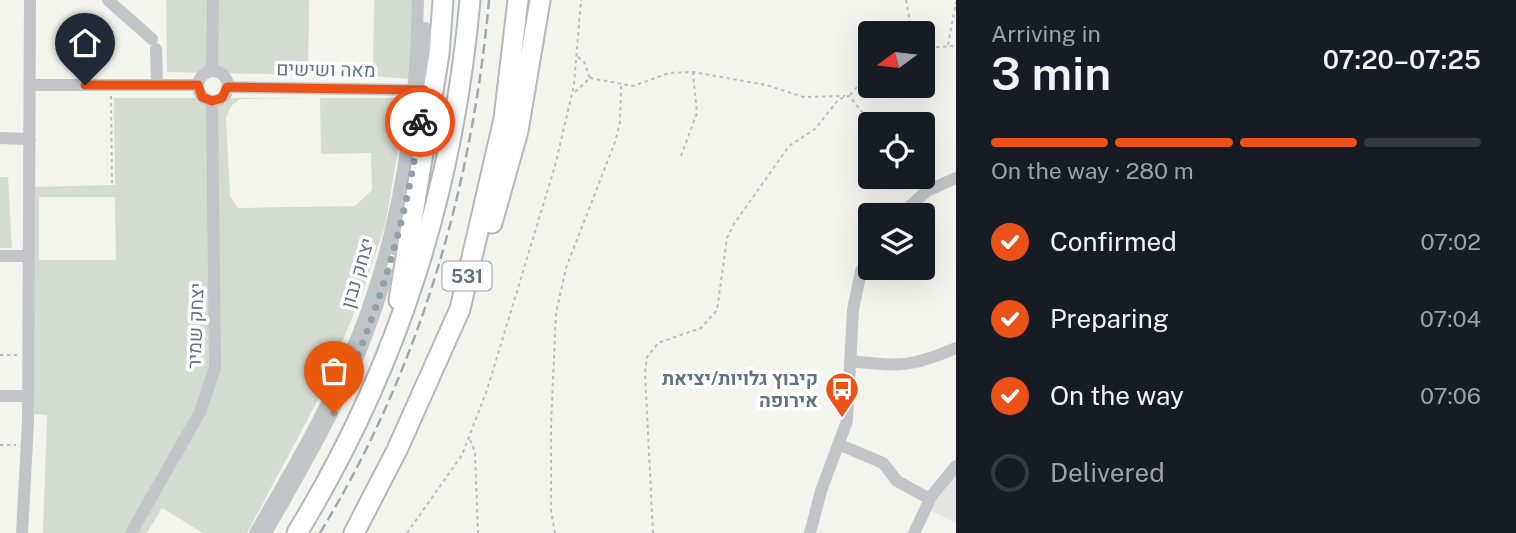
<!DOCTYPE html>
<meta charset="utf-8">
<style>
body{margin:0;font-family:"Public Sans",Heebo,sans-serif;background:#20242c;color:#f1f3f6;height:100vh;display:flex;flex-direction:column;font-size:26px;white-space:nowrap}
*{box-sizing:border-box;margin:0}
p{font-size:23px;color:#9ea1a6}
.icon{flex:none;width:38px;height:38px;fill:none;stroke:currentColor;stroke-width:2;stroke-linecap:round;stroke-linejoin:round}
.map{position:relative;flex:1;overflow:hidden}
.side{display:flex;flex-direction:column;background:#171b24;width:560px}
.side>*{flex:none}
.needle{width:46px;rotate:255deg}
.tools{position:absolute;left:858px;top:21px;display:grid;gap:14px}
.tools a{display:grid;place-items:center;width:77px;height:77px;border-radius:7px;background:#171b24;box-shadow:0 7px 28px #0002;font-size:35px}
.pin{position:absolute;display:grid;place-items:center;width:60px;height:60px;color:#fff;margin:-72px -30px;border-radius:50% 50% 50% 0;rotate:-45deg;box-shadow:0 0 7px #0007}
.pin .icon{rotate:45deg}
.courier{position:absolute;display:grid;place-items:center;width:70px;height:70px;margin:-35px;border:5px solid #ec5217;border-radius:50%;background:#fff;color:#222;box-shadow:0 2px 9px #0007}
.overview em{font-style:normal;font-weight:600}
.overview div{display:flex;flex-direction:column-reverse}
.overview{display:flex;align-items:center;justify-content:space-between;height:119px;padding:0 35px}
h1{font-size:46px;font-weight:600;line-height:52px}
.bar{display:grid;grid-template-columns:repeat(4,1fr);gap:10px 7px;align-content:center;height:84px;padding:0 35px}
.bar i{height:9px;border-radius:5px;background:#363941}
.bar .selected{background:#ec5217}
.bar p{grid-column:span 4}
ol{padding:0 35px;list-style:none}
li{display:flex;align-items:center;gap:21px;height:77px}
li p{margin-inline-start:auto}
li .icon{padding:7px;border-radius:50%;background:#ec5217;color:#fff;stroke-width:4}
li:last-child{color:#9ea1a6}
li i{width:38px;height:38px;border:4px solid #363941;border-radius:50%}
main{display:flex;flex:1;min-height:0}
.map>svg:first-child{display:block}
.built{fill:#e4e5e3}
.green{fill:#d4dbd0;fill-rule:evenodd}
.lines{fill:none;stroke-linecap:round;stroke-linejoin:round}
.highway-casing{stroke:#b3b7ba;stroke-width:23}
.path{stroke:#babdbf;stroke-width:2;stroke-dasharray:3.5 3.5;stroke-linecap:butt}
.minor{stroke:#c1c5c8;stroke-width:12}
.highway{stroke:#fff;stroke-width:19}
.rail{stroke:#a1a7ad;stroke-width:2.5;stroke-dasharray:10 5;stroke-linecap:butt}
.done{stroke:#94a0a8;stroke-width:7;stroke-dasharray:0 12.6}
.route{stroke:#ec5217;stroke-width:9}
.labels{text-anchor:middle;dominant-baseline:central;stroke-width:7;stroke-linejoin:round;paint-order:stroke}
.shield{fill:#fff;stroke:#909ca8;stroke-width:2}
.shield-label{font-size:18px;font-weight:bold;fill:#617282}
.street-label{font-size:19px;fill:#617282;stroke:#fff}
.poi-label{font-size:19px;font-weight:bold;fill:#617282;stroke:#fff;text-anchor:end}
</style>
<main>
<div class="map">
<svg width="956" height="533" viewBox="0 0 956 533">
<rect width="100%" height="100%" fill="#f4f4ef"/>
<!-- built -->
<path class="built" d="M956 472V523L929 510Z"/>
<!-- green -->
<path class="green" d="M166 0H309L308 75 167 72Z
M374 0H415L410 79 373 76Z
M114 98H407L385 226 361 296 321 394 247 533H203L162 508 147 533H43L47 415 34 414V187L115 185ZM320 98 321 154 371 153 372 190 355 206 238 208 230 196 226 118 231 106 240 99ZM115 197 116 260H39V197Z
M0 177H8L12 248H0Z"/>
<g class="lines">
<!-- highway casing -->
<g class="highway-casing">
<path id="highway" d="M492 223 518 131 540 0
M399 300 439 54 443 0
M297 533C398 367 453 193 470 0
M354 533 397 450 460 309 504 119 518 0"/>
</g>
<!-- path -->
<path class="path" d="M906 0 912 33
M948 45 956 2
M922 48 956 46
M590 78 633 86 669 73 693 72 766 85 804 97 845 96
M575 92 590 78 584 62 577 56
M850 95 870 72
M111 96 112 183
M681 156 697 113 693 73
M915 177 919 182
M0 355H17
M470 440 475 452 478 533
M0 445H16
M407 533 462 455 487 390 555 166 574 85 581 0
M555 533 551 510V425L556 313 566 268 615 142 620 122 621 86
M653 533 645 373 647 357 658 343 701 328 717 310 727 238 734 224 789 146 815 129 839 99 849 96 872 124"/>
<!-- minor -->
<path class="minor" d="M108 0 152 39
M156 49 157 84
M212 71 213 0
M198 86a15 15 0 1 1 30 0a15 15 0 1 1-30 0Z
M31 85H198
M227 87 420 90
M422 101 425 28
M0 138 30 139
M900 215 927 191 956 178
M394 249 407 195
M0 256H29
M851 361C898 367 912 367 956 348
M0 396H28
M838 444 883 463 897 481 930 499
M22 533 28 422 30 0
M131 533 200 412 215 368 212 101
M255 533C293 468 330 404 358 334 400 229 416 113 418 0
M266 533C314 450 362 367 387 273
M810 533 821 491 847 421 853 310 861 271 870 255
M914 533 932 495 956 466"/>
<!-- highway -->
<use href="#highway" class="highway"/>
<!-- rail -->
<path class="rail" d="M320 533C419 370 472 189 489 0"/>
</g>
<g class="lines">
<!-- done -->
<path class="done" d="M334 413C375 320 407 224 420 122"/>
<!-- route -->
<path class="route" d="M85 85H198L202 97 212 101 222 98 227 87 424 90 420 122"/>
</g>
<!-- icons -->
<defs>
<g id="bus-pin" transform="scale(1.75)"><path d="M0 17L-7.5 6A9.5 9.5 0 1 1 7.5 6Z" fill="#ec5217" stroke="#fff"/><path d="M-5-6H5V4H4V6H2V4H-2V6H-4V4H-5ZM-3.5-4V0h7V-4ZM-3.5 1.2v1.5H-2V1.2ZM2 1.2v1.5H3.5V1.2Z" fill="#fff"/></g>
</defs>
<g fill-rule="evenodd">
<use href="#bus-pin" x="842" y="389"/>
</g>
<g class="labels">
<!-- shield labels -->
<rect class="shield" x="442.5" y="261.5" width="49" height="29" rx="5"/>
<g class="shield-label">
<text x="467" y="276">531</text>
</g>
<!-- street labels -->
<g class="street-label">
<text transform="translate(326 69) rotate(1)">מאה ושישים</text>
<text transform="translate(357 273) rotate(-73)">יצחק נבון</text>
<text transform="translate(195 326) rotate(-88)">יצחק שמיר</text>
</g>
<!-- poi labels -->
<g class="poi-label">
<text x="818" y="378">קיבוץ גלויות/יציאת<tspan x="818" dy="22">אירופה</tspan></text>
</g>
</g>
</svg>
<div class="tools">
<a><svg class="needle" viewBox="-14 -14 28 28"><path d="M0-13l5 13h-10z" fill="#e53935"/><path d="M0 13l5-13h-10z" fill="#9ea1a6"/></svg></a>
<a><svg class="icon" aria-label="locate" viewBox="0 0 24 24"><circle cx="12" cy="12" r="6"/><path d="M12 2v4M12 18v4M2 12h4M18 12h4"/></svg></a>
<a><svg class="icon" aria-label="layers" viewBox="0 0 24 24"><path d="M12 4l9 5-9 5-9-5zM3 14l9 5 9-5"/></svg></a>
</div>
<div class="pin" style="left:334px;top:413px;background:#ea580c"><svg class="icon" aria-label="bag" viewBox="0 0 24 24"><path d="M5 8h14l-1 12H6zM9 8a3 3 0 0 1 6 0"/></svg></div>
<div class="pin" style="left:85px;top:85px;background:#1f2937"><svg class="icon" aria-label="home" viewBox="0 0 24 24"><path d="M3 11l9-7 9 7M6 9v11h12V9"/></svg></div>
<div class="courier" style="left:420px;top:122px"><svg class="icon" aria-label="bike" viewBox="0 0 24 24"><circle cx="6" cy="16" r="4"/><circle cx="18" cy="16" r="4"/><path d="M6 16l4-8h5l3 8M10 8l3 8H6M13 5h3"/></svg></div>
</div>
<section class="side">
<div class="overview"><div><h1>3 min</h1><p>Arriving in</p></div><em>07:20–07:25</em></div>
<div class="bar"><i class="selected"></i><i class="selected"></i><i class="selected"></i><i></i><p>On the way · 280 m</p></div>
<ol>
<li><svg class="icon" aria-label="check" viewBox="0 0 24 24"><path d="M5 12l5 5 9-10"/></svg>Confirmed<p>07:02</p></li>
<li><svg class="icon" aria-label="check" viewBox="0 0 24 24"><path d="M5 12l5 5 9-10"/></svg>Preparing<p>07:04</p></li>
<li><svg class="icon" aria-label="check" viewBox="0 0 24 24"><path d="M5 12l5 5 9-10"/></svg>On the way<p>07:06</p></li>
<li><i></i>Delivered</li>
</ol>
</section>
</main>
